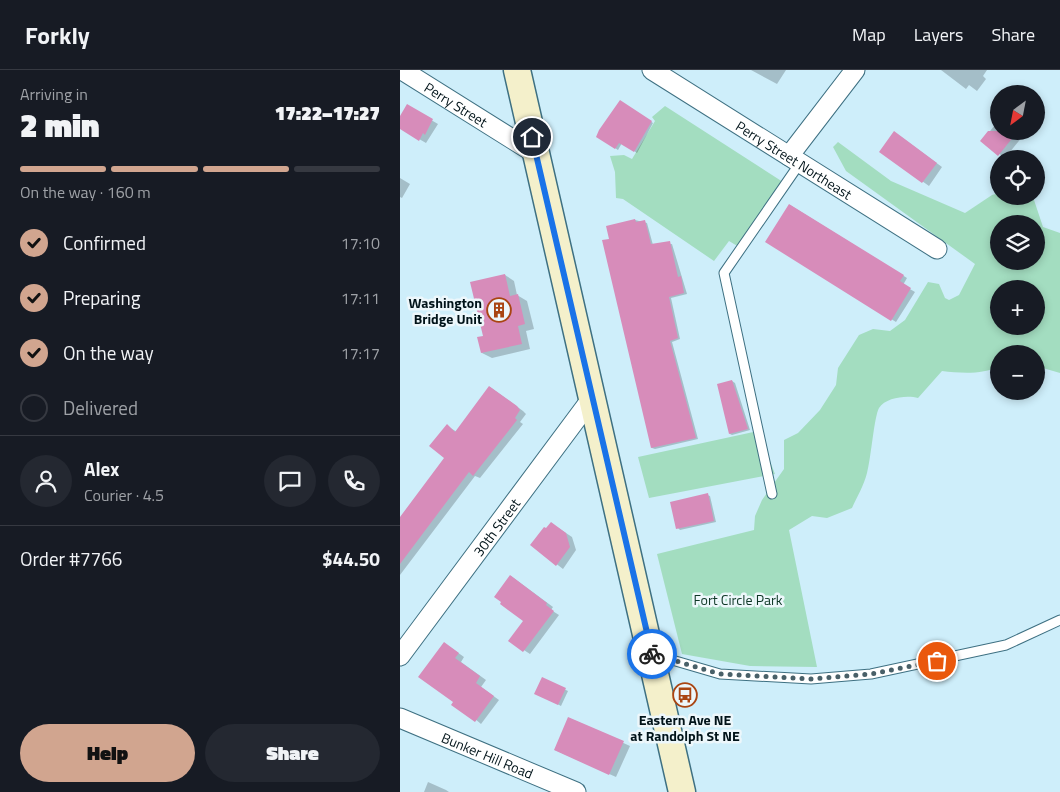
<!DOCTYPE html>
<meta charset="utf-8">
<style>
body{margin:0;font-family:"Titillium Web",sans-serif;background:#242831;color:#f1f3f6;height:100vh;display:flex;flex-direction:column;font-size:19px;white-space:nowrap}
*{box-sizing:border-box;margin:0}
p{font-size:16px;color:#9ea1a6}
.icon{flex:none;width:28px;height:28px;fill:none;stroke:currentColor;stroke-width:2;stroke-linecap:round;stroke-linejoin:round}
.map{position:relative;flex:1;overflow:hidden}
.details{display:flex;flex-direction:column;background:#171b24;width:400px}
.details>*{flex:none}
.needle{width:32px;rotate:212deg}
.buttons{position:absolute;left:590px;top:15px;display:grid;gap:10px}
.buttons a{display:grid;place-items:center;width:55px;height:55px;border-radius:50%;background:#171b24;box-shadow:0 2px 8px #0003;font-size:25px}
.pin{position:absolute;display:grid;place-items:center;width:42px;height:42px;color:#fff;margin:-21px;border:2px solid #fff;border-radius:50%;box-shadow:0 1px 5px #0007}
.courier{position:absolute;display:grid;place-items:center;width:50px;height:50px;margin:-25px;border:4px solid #1a73e8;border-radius:50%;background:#fff;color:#222;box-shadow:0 1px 6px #0007}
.headline em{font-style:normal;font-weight:800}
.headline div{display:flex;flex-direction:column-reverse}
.headline{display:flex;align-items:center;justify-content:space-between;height:85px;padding:0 20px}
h1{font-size:32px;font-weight:800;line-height:38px}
.bar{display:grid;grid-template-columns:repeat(4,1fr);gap:8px 5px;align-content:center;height:60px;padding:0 20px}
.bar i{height:6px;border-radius:4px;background:#363941}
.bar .active{background:#d1a58f}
.bar p{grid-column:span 4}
.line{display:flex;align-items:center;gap:12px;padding:0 20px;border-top:1px solid #363941}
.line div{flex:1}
.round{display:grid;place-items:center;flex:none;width:52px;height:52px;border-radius:26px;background:#242831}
ol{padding:0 20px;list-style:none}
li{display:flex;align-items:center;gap:15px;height:55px}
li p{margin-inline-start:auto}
li .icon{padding:5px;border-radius:50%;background:#d1a58f;color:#111;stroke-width:4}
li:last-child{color:#9ea1a6}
li i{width:28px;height:28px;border:2px solid #363941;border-radius:50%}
.action{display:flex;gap:10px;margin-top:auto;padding:10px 20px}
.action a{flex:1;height:58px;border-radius:30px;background:#d1a58f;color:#111;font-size:20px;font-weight:800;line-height:58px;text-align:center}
.action a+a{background:#242831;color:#f1f3f6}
header{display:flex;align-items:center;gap:30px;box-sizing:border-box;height:70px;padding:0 25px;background:#171b24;border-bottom:1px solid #363941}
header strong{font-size:24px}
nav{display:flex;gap:28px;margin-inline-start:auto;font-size:18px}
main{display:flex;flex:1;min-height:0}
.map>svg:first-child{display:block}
.green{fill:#a3ddc0;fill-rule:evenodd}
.shadow{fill:#0003}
.building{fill:#d78cba}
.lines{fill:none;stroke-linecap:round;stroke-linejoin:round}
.service-casing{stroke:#3e7082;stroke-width:11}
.minor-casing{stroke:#3e7082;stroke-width:21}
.secondary-casing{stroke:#3e7082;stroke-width:29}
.service{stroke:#fff;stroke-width:9}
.minor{stroke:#fff;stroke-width:19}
.secondary{stroke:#f4f0cb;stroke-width:26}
.done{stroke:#496068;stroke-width:5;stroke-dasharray:0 9}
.route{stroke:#1a73e8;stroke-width:6}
.labels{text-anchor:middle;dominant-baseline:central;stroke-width:5;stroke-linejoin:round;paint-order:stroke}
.street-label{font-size:14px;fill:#011319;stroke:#edf7fb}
.poi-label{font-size:14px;font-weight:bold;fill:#011319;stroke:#edf7fb;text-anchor:end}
.park-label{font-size:14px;fill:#0e3726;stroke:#edf7fb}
</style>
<header>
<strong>Forkly</strong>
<nav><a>Map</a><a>Layers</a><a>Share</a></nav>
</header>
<main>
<section class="details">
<div class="headline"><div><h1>2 min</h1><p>Arriving in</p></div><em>17:22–17:27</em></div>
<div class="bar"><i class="active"></i><i class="active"></i><i class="active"></i><i></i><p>On the way · 160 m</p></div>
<ol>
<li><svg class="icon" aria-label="check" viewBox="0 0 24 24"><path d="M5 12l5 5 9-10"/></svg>Confirmed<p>17:10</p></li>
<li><svg class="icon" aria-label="check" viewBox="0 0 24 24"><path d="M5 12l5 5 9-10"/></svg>Preparing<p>17:11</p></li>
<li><svg class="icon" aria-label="check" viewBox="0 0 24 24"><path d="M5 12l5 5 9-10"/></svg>On the way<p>17:17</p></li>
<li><i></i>Delivered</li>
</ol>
<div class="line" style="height:90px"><a class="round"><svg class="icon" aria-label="person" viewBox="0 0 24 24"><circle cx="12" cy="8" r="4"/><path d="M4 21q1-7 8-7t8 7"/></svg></a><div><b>Alex</b><p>Courier · 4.5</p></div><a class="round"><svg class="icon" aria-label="chat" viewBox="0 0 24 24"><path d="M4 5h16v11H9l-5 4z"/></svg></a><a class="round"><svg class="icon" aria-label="phone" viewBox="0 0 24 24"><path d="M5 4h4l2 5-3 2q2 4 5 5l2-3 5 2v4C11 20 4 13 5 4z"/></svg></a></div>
<div class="line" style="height:65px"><div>Order #7766</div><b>$44.50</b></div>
<div class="action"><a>Help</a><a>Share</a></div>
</section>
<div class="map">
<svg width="660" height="722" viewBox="0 0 660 722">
<rect width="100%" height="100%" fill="#ceeefa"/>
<!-- green -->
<path class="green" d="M265 36 386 114 339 177 329 171 314 191 223 129 216 128 215 102 210 86 224 85 232 89 255 51 252 47Z
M438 72 491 111 565 143 592 125 599 123V126H631L634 130 643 157 660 163V303L636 296V284H599V296C583 305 560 303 542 301L518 328C508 325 486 327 479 338 474 347 471 389 467 403 464 415 457 427 452 438L427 448 412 446 389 460 417 597 350 596 282 584 257 484 354 460 355 446 362 430 384 399V370L398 363 420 340 436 315 438 298 459 265 473 259 490 261 505 250 528 212 539 214 545 228 549 230 559 225 575 194 446 101 433 77ZM599 154H636V191H599ZM599 219H636V256H599Z
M358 361 375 404 249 428 238 387Z"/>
<!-- shadow -->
<path class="shadow" d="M351 0H386L377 14Z
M541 0H587L583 6 586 9 577 21 569 15 566 19Z
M220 32 253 53 237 83 222 73 218 80 198 67Z
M7 36 38 54 26 73 0 58V48Z
M599 50V61H627L605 88 582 71Z
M500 66 542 97 529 116 481 82Z
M0 108 10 114 2 128 0 127Z
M390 135 507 208 503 215 515 222 496 252 367 172Z
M235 150 247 153 253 175 272 174 287 224 271 228 280 269 272 272 298 369 255 379 252 378 211 170Z
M105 205 114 211 117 225 127 231 134 259 126 261 130 279 92 288 82 283 84 267Z
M332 311 335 313 350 360 332 365 330 364Z
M90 317 123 341 126 344 120 352 123 354 80 408 75 406 0 505V448L46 388 47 356 57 362Z
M307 425 310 426 316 452 280 460 278 458Z
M157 457 172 467 176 480 163 499 132 475Z
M111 506 153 537 151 540 159 545 130 584 110 571 125 551 103 532Z
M50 577 64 587 61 592 86 610 81 617 99 630 81 654 55 632Z
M143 609 168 621 161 636 136 623Z
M169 648 230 676 216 707 155 680Z
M28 712 46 720 49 722H24Z"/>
<!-- building -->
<path class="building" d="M220 30 252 51 234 82 219 73 215 79 196 67 199 60Z
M7 34 33 49 25 65 23 63 19 71 0 59V46Z
M494 61 537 93 522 113 479 82Z
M588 61H618L598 86 580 71Z
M389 134 504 205 500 211 511 218 491 251 365 172Z
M235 149 236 152 245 150 251 174 270 171 278 207 281 206 284 223 269 227 278 268 270 271 296 368 251 378 202 170 209 169 206 156Z
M105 204 110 226 118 224 125 254 118 256 122 274 81 283 77 267 83 266 70 212Z
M332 310 348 359 329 364 317 314Z
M89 316 117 336 120 340 115 348 117 350 73 406 69 402 0 494V447L44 388 29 376 47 354 55 362Z
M308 423 314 451 276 459 270 432Z
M151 452 166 463 170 477 156 496 130 475 144 457 146 458Z
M110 505 147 533 146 535 154 541 123 582 108 571 123 551 100 534 101 532 94 527Z
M44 572 59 583 55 588 80 606 76 613 94 626 75 652 51 635 53 632 18 607Z
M142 607 166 618 158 635 134 624Z
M168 647 224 671 209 705 154 680Z"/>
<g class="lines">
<!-- service casing -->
<g class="service-casing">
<path id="service" d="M372 424 324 203 400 93
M255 585 320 604 411 609 471 604 606 575 660 550"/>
</g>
<!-- minor casing -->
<g class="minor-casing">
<g id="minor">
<path id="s1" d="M2 0 136 84"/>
<path id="s2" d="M252 0 537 179"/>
<path d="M389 86 455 0"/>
<path id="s3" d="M0 586 192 328"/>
<path id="s4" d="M0 648 176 722"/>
</g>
</g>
<!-- secondary casing -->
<g class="secondary-casing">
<path id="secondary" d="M117 0 282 722"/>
</g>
<!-- service -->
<use href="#service" class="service"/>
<!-- minor -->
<use href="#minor" class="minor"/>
<!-- secondary -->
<use href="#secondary" class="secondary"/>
</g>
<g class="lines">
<!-- done -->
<path class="done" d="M252 584 320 604 411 609 471 604 537 591"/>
<!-- route -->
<path class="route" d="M132 67 252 584"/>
</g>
<!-- icons -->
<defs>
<g id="building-ring" transform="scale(1.25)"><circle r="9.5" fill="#edf7fb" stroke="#a94512" stroke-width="1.5"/><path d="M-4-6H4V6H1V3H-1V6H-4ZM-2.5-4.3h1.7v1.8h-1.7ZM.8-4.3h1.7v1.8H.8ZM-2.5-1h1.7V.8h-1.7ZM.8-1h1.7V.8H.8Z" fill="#a94512"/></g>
<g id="bus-ring" transform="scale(1.25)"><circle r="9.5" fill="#edf7fb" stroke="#a94512" stroke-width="1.5"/><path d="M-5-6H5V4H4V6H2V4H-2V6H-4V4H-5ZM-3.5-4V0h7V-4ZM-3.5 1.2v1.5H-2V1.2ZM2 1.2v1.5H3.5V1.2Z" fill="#a94512"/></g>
</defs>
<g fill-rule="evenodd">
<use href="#building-ring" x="99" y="240"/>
<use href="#bus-ring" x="285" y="625"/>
</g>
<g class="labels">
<!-- street labels -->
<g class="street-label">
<text stroke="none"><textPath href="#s1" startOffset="64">Perry Street</textPath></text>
<text stroke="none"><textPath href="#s2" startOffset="168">Perry Street Northeast</textPath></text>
<text stroke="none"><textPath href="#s3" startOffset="161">30th Street</textPath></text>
<text stroke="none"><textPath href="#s4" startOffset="95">Bunker Hill Road</textPath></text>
</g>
<!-- poi labels -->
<g class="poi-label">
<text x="82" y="232">Washington<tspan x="82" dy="16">Bridge Unit</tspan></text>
<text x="285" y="649" text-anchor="middle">Eastern Ave NE<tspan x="285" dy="16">at Randolph St NE</tspan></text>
</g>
<!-- park labels -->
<g class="park-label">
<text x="338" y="529">Fort Circle Park</text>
</g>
</g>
</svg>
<div class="buttons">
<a><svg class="needle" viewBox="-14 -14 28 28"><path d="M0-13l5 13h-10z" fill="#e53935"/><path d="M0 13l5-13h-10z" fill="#9ea1a6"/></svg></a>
<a><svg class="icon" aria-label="locate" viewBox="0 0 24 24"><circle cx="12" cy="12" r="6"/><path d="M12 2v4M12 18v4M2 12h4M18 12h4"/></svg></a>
<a><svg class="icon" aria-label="layers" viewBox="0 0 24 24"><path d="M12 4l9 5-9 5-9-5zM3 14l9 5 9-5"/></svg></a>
<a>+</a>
<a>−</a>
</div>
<div class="pin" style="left:537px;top:591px;background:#ea580c"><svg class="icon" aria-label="bag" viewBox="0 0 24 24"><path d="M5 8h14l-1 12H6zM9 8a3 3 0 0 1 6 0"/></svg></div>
<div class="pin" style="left:132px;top:67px;background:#1f2937"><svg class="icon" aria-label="home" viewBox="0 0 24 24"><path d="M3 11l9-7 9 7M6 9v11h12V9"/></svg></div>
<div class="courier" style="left:252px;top:584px"><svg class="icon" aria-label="bike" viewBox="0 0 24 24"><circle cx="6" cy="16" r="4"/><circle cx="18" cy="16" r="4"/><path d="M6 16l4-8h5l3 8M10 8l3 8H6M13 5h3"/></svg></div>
</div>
</main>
